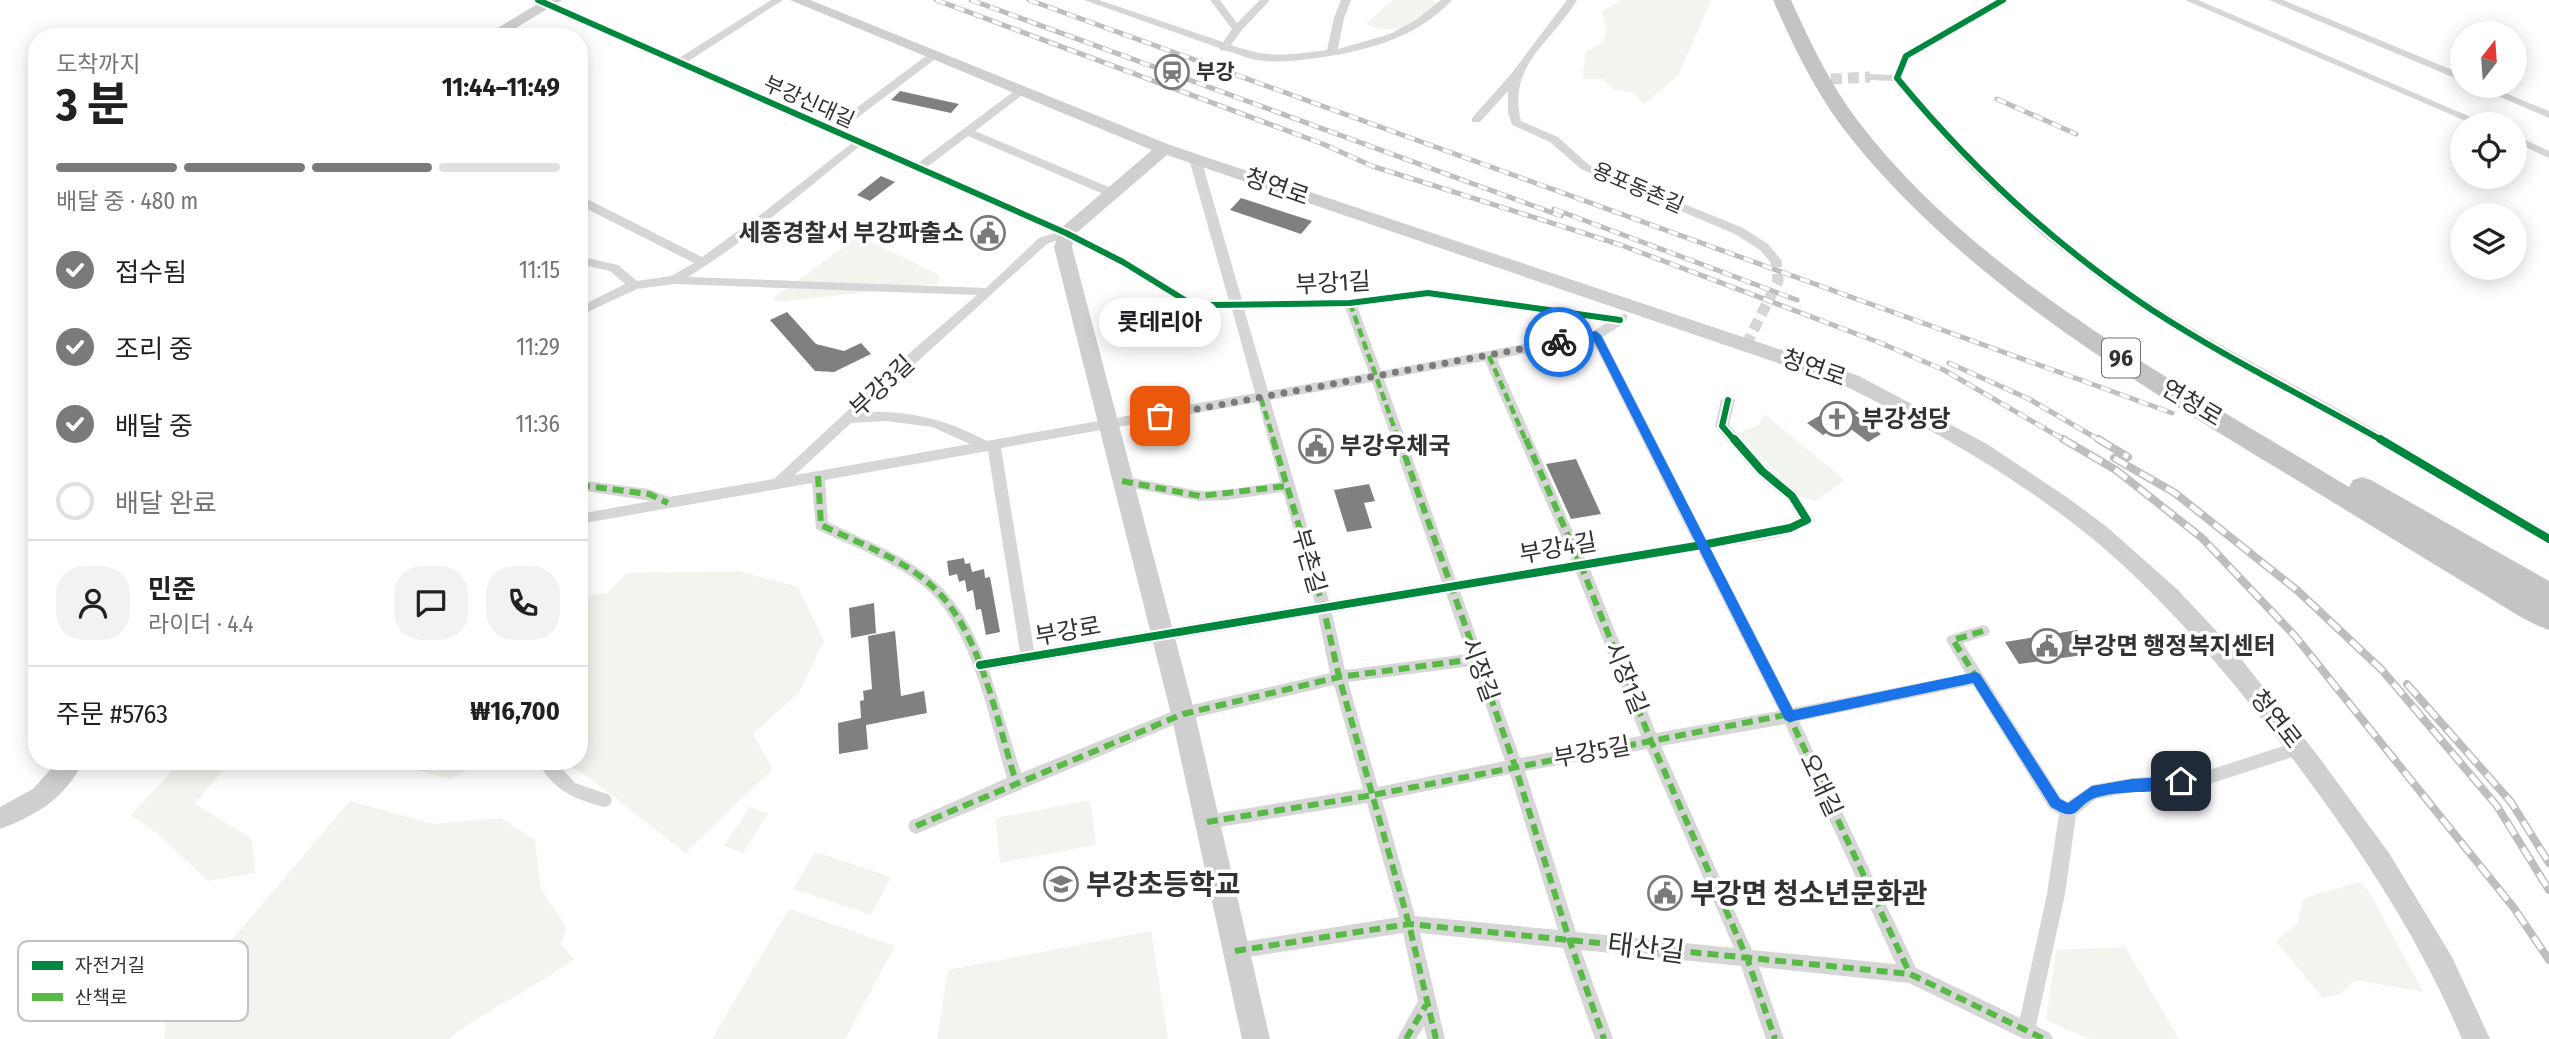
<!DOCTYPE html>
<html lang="ko">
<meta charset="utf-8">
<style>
body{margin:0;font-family:"Fira Sans Condensed","Noto Sans KR",sans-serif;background:#f2f2f2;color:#202124;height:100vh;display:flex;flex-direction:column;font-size:26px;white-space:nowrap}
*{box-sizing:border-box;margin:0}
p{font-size:23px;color:#757577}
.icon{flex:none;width:38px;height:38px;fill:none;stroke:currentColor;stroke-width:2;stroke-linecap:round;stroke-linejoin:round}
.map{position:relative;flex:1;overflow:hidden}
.panel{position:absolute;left:28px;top:28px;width:560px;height:742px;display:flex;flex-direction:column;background:#fff;border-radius:28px;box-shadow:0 4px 18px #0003}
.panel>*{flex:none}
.needle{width:46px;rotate:17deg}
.tools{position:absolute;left:2450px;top:21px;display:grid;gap:14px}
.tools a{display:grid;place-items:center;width:77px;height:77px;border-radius:50%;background:#fff;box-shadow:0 4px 18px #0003;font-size:35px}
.pin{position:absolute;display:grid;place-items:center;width:60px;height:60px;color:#fff;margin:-30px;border-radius:14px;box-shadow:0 4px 10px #0006}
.courier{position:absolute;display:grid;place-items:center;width:70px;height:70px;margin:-35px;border:5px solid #1a73e8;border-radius:50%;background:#fff;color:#222;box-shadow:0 2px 9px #0007}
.bubble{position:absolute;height:49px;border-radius:24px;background:#fff;box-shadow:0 4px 18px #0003;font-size:23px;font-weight:700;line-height:49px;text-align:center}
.overview em{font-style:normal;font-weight:700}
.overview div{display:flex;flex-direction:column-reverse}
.overview{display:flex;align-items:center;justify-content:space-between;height:119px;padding:0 28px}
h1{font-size:46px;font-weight:700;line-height:52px}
.bar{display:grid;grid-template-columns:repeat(4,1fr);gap:10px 7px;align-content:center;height:84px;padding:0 28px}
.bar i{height:9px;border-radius:5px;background:#e0e0e0}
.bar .active{background:#7a7a7a}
.bar p{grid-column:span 4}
.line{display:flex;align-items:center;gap:18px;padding:0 28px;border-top:2px solid #e0e0e0}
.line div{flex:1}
.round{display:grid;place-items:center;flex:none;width:74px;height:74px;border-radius:28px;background:#f2f2f2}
ol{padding:0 28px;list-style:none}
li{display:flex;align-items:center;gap:21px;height:77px}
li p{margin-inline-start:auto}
li .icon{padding:7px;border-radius:50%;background:#7a7a7a;color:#fff;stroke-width:4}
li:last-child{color:#757577}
li i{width:38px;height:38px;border:4px solid #e0e0e0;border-radius:50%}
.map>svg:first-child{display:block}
.green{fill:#f2f5ed}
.building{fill:#808080}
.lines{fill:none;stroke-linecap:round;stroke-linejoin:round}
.street-tunnel{stroke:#d6d6d6;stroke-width:11;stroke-dasharray:11 6;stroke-linecap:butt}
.street{fill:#d6d6d6;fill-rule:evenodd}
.secondary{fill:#cfcfcf;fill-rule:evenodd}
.highway{fill:#c4c4c4;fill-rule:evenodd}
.rail-far1-casing{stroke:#bebebe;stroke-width:5}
.rail-casing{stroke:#bebebe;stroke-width:8}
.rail-far1{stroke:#fff;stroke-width:3.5;stroke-dasharray:10;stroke-linecap:butt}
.rail{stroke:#fff;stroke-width:5;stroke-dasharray:15;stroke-linecap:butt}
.quiet-far1{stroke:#58b947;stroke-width:4.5;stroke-dasharray:9 4.5;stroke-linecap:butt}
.quiet{stroke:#58b947;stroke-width:6;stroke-dasharray:11 6;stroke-linecap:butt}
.cycleway-far1-casing{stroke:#fff;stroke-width:10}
.cycleway-casing{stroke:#fff;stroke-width:12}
.cycleway-far1{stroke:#00873e;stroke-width:6}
.cycleway{stroke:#00873e;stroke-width:8}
.route{fill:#1a73e8}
.done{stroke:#7a7a7a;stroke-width:7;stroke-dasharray:0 12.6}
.labels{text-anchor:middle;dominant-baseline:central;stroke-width:7;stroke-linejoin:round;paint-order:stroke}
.far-poi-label{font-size:21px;font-weight:bold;fill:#323232;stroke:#fff;text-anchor:start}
.far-street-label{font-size:21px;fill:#323232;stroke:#fff}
.shield{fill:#fff;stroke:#707070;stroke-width:2}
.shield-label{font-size:23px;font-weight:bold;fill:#323232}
.street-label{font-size:24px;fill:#323232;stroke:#fff}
.poi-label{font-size:24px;font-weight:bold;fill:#323232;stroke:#fff;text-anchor:start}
.near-poi-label{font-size:28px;font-weight:bold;fill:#323232;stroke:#fff;text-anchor:start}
.near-street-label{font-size:28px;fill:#323232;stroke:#fff}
.key{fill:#fff;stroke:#c2c2c2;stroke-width:2}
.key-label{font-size:19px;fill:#323232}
</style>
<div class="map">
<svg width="2549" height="1039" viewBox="0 0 2549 1039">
<rect width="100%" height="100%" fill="#fff"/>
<!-- green -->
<path class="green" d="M1393 0H1432L1436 2V7L1408 30 1378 29 1366 24C1376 16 1383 6 1393 0Z
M1622 0H1711L1678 76 1644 104 1632 92 1615 90 1601 79H1582L1586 52 1603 42 1607 31 1602 11Z
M859 236 939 275 937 284 779 302 772 299Z
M1764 414 1845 480 1816 501 1801 497 1738 433 1759 425Z
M739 571 798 587 824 641 799 692 753 734 773 769 685 853 586 775 560 761H579V597L607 593 627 573Z
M181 761H230L195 804 252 839 255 873 208 881 158 834 131 815Z
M390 761H484L450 779 395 765Z
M1090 800 1096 845 1000 863 996 818Z
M350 801 433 824 501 818 535 840 541 889 567 928 561 944 574 959C534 988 488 1009 448 1039H165L166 1017Z
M750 807 768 813 743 853 724 846Z
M815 852 891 877 871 915 793 889Z
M2359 882 2368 890 2423 992 2355 980 2341 994 2323 998 2276 941 2297 924 2304 898Z
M789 909 895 946 845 1039H712Z
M1151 931 1168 1039H937L948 970Z
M2125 947 2179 1039H2089L2046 1020 2056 950Z"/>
<!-- building -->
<path class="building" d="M900 91 959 104 951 113 891 100Z
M881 176 895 182 870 201 857 195Z
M1241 198 1312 221 1301 234 1230 210Z
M787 312 816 344 844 351 861 343 871 354 834 372 815 371 770 320Z
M1841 403H1846L1859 413 1855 415 1881 434 1868 442 1843 423 1823 435 1807 423Z
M1576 459 1601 514 1571 519 1546 464Z
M1369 484 1375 501 1364 503 1372 528 1347 532 1334 490Z
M964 558 965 564 970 563 972 572 984 569 985 578 990 577 1000 632 986 635 981 609 976 610 973 590 967 592 965 580 959 582 957 574 949 576 947 561Z
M874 603 876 633 851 638 849 608Z
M2077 630 2090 649 2082 653 2083 655 2019 664 2005 642Z
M895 631 901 696 924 691 927 713 866 725 868 749 839 754 838 723 861 718 860 701 864 700 863 691 872 689 868 636Z"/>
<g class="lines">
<!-- street-tunnel -->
<path class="street-tunnel" d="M1814 80 1870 77
M1746 345 1778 281 1776 261"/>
<!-- street -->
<path class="street" d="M533 0H546L679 58 771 0H783L687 62 832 126 930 53H938V57L841 130 918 163 1017 89H1025V93L975 131 1116 190V196H1108L968 136 927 167 1070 230 1127 259 1191 298 1229 301 1189 159 1195 156 1201 159 1242 300 1350 299 1428 289 1616 315 1626 314 1628 317 1624 323 1603 337 1706 539 1787 523 1798 518 1787 500 1757 475 1717 429 1715 426 1721 400 1728 395 1735 400 1729 425 1767 467 1797 492 1814 520C1800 539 1735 544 1711 549L1793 708 1966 674 1946 640 1948 636 1983 625 1988 627 1990 631 1988 635 1963 643 2061 798 2067 802 2092 785 2132 778 2200 773 2299 741 2305 743 2307 748 2305 753 2200 787 2132 792 2096 799 2076 815 2065 894 2036 1026 2050 1033 2053 1039H2024L1909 983 1759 967 1784 1039H1766L1741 966 1581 950 1613 1039H1595L1563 948 1420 933 1445 1039H1427L1424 1026 1416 1039H1397L1418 1001 1403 933 1235 959 1229 957 1226 951 1229 945 1235 943 1399 917 1367 803 1207 829 1201 827 1199 822 1201 817 1207 815 1363 789 1334 685 1185 720 916 834 910 831 908 826 910 821 1007 778C989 720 974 634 929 591 898 562 853 547 816 529L812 483 579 524V514L651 501 579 490V480L649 489 669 497 774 479 914 349 977 295 674 284 637 289 579 316V307L625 284 610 271 579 264V256L618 265 637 281 671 276 694 263 579 205V199H587L702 257 764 212 852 143ZM860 146 1055 233 1039 238 986 288 688 277C749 239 804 191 860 146ZM1065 237 1119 265 1184 305 1212 309H1232L1255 393 987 441C946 419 908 410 862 412L1047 244ZM1428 297 1608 322 1593 331 1381 371 1357 306ZM1345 307 1369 373 1268 391 1244 309ZM1592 340 1693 541 1585 559 1497 359ZM1485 361 1572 561 1456 580 1384 379ZM1372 382 1442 582 1329 601 1270 400ZM1258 402 1280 482 1227 490 1200 491 1122 476 1115 481 1122 486 1200 501 1227 500 1283 492 1315 603 1034 650 1001 448ZM886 421 932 427 970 444 795 475 851 423ZM988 451 1020 652 984 658C950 570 906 560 828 522L825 480ZM1698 551 1779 711 1656 733 1590 569ZM1576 572 1641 736 1520 758 1460 591ZM1446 593 1467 654 1345 670 1332 613ZM1318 615 1330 673 1183 707 1021 773 989 670ZM1472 666 1505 761 1378 787 1348 682ZM1973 685 2049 808 2059 814 2047 894 2020 1018 1916 968 1799 721ZM1785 724 1896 964 1752 950 1661 746ZM1647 749 1734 948 1576 932 1525 771ZM1510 774 1558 930 1415 916 1382 800Z
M1084 0H1099L1223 42 1232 29 1210 0H1220L1237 23 1260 0H1270L1241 31 1231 45C1270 59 1287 55 1327 50L1334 18 1341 0H1351L1344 18 1338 49 1390 34 1416 20 1441 0H1452C1415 40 1362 52 1310 59 1292 61 1275 63 1256 60 1244 58 1233 51 1220 50L1219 48Z
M1567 0H1577C1551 44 1507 64 1521 121L1558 137 1589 165 1743 228 1768 244 1782 261 1780 264H1772L1760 250 1735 234 1581 169 1550 142 1512 125 1508 113V91L1480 122H1472V118L1511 74Z
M1996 0H2008L1910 58 1902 78C1958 145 2018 207 2088 259 2163 316 2246 359 2329 404 2403 445 2476 489 2549 532V545L2369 439 2197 343 2113 290 2044 237 1980 178 1950 147 1894 81 1870 80 1865 77 1870 74 1893 75 1902 54Z
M2185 0H2198L2487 124H2473Z
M2269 0H2283L2462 74V81Z
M2475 86H2488L2549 111V118Z
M2515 135 2549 151V158L2515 142Z
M538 761H555L575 783 610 795 612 800 610 805 604 807C574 799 552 790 538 761Z"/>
<!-- secondary -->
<path class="secondary" d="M544 0H562L501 37H483Z
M790 0H810L1170 145 1859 376 1987 444 2068 498 2107 527 2179 591 2234 650 2318 756 2389 853 2452 957 2490 1039H2462C2417 932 2353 838 2283 746 2225 671 2166 600 2093 539 2017 477 1932 429 1845 386L1167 155 1074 235 1072 247 1195 714 1270 1039H1242L1171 714 1054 247 1060 229 1152 150Z
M58 761H83C66 798 37 815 0 829V807L33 789Z"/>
<!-- highway -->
<path class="highway" d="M1773 0H1791C1810 42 1830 84 1858 121 1977 278 2183 386 2349 487L2353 480 2362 477 2371 480 2549 581V630C2525 622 2502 605 2480 592 2434 564 2389 537 2344 509 2172 403 1984 301 1854 142 1819 100 1795 50 1773 0Z"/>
<!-- rail-far1 casing -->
<g class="rail-far1-casing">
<path id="rail-far1" d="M936 0 1323 144 1372 166 1621 245 1878 342 1944 370 2066 441
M971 0 1561 216
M1029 0 2172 413
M1997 99 2076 134
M1554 209 1797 300
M1949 363 2029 399 2101 441"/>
</g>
<!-- rail casing -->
<g class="rail-casing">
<path id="rail" d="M2063 439 2116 470 2202 538 2295 636 2514 908 2549 960
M2098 439 2128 457
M2114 458 2175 493 2298 591 2382 670 2497 806 2549 890
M2407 684 2511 802 2549 863"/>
</g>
<!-- rail-far1 -->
<use href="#rail-far1" class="rail-far1"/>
<!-- rail -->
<use href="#rail" class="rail"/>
<!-- quiet-far1 -->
<path class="quiet-far1" d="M1350 303 1399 441
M1596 335 1650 441
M1489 356 1526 441
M1261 398 1274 441"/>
<!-- quiet -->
<path class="quiet" d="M1273 439 1324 610 1339 677 1409 924 1436 1039
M1399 439 1515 766 1569 939 1604 1039
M1526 439 1580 563 1651 741 1747 958 1775 1039
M1649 439 1789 716 1910 974
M818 476 821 525C858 543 902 558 933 587 981 631 997 722 1016 782
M1122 481 1200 496 1287 486
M579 485 649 494 668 503
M1983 631 1953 640 2055 803 2068 811
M1207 822 1373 795 1976 678
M916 826 1183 714 1339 677 1476 659
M1235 951 1409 924 1910 974 2044 1039
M1406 1039 1426 1005"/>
<!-- cycleway-far1 casing -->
<g class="cycleway-far1-casing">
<path id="cycleway-far1" d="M538 0 1066 233 1123 262 1188 302 1212 305 1350 303 1428 293 1620 320
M2003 0 1906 56 1897 78C1971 168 2054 245 2152 310 2226 358 2306 397 2383 441
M1728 400 1722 426 1735 441"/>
</g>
<!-- cycleway casing -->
<g class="cycleway-casing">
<path id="cycleway" d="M2380 439 2549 539
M980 665 1702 545 1790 528 1807 520 1792 496 1762 471 1734 439"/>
</g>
<!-- cycleway-far1 -->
<use href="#cycleway-far1" class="cycleway-far1"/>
<!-- cycleway -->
<use href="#cycleway" class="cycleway"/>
</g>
<!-- route -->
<path class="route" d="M1596 331 1601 335 1793 710 1976 672 1980 674 2060 799 2068 803 2092 786 2132 779 2181 776 2186 777V786C2158 795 2126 789 2098 797 2073 805 2081 825 2051 807L1973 683 1789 722 1785 720 1593 339 1559 346 1554 342 1559 338Z"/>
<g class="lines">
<!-- done -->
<path class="done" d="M1160 416 1559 342"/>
</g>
<!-- icons -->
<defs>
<g id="station-ring" transform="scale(1.75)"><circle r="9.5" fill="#fff" stroke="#7a7a7a" stroke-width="1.5"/><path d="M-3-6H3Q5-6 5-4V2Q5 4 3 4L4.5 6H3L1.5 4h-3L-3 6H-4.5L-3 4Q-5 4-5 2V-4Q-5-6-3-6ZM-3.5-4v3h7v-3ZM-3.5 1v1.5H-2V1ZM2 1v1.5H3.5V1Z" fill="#7a7a7a"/></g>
<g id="civic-ring" transform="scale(1.75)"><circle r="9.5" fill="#fff" stroke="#7a7a7a" stroke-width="1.5"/><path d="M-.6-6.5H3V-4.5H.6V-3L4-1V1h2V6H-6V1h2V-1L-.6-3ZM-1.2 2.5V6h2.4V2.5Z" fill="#7a7a7a"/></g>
<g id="church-ring" transform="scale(1.75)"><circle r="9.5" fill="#fff" stroke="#7a7a7a" stroke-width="1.5"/><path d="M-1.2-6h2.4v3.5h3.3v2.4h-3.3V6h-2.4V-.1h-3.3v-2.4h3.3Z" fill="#7a7a7a"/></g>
<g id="school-ring" transform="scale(1.75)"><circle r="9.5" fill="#fff" stroke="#7a7a7a" stroke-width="1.5"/><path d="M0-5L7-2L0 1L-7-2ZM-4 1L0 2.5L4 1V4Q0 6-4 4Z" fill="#7a7a7a"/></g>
</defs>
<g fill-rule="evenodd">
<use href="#station-ring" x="1172" y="72"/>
<use href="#civic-ring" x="988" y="233"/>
<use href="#church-ring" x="1837" y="419"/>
<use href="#civic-ring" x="1316" y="446"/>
<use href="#civic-ring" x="2047" y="646"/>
<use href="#school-ring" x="1061" y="884"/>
<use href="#civic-ring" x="1665" y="893"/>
</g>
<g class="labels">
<!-- far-poi labels -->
<g class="far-poi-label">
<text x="1196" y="72">부강</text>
</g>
<!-- far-street labels -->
<g class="far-street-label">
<text transform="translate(809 102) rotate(24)">부강신대길</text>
<text transform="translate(1638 188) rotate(23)">용포동촌길</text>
</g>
<!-- shield labels -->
<rect class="shield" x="2102" y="338.5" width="38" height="39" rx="5"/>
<g class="shield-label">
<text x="2121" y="358">96</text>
</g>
<!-- street labels -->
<g class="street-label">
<text transform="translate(1277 187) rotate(19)">청연로</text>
<text transform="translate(1333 283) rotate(-3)">부강1길</text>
<text transform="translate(1814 368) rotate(19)">청연로</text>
<text transform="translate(882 386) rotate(-43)">부강3길</text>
<text transform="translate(2192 403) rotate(31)">연청로</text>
<text transform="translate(1558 548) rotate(-10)">부강4길</text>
<text transform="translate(1309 561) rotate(74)">부촌길</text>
<text transform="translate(1068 631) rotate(-10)">부강로</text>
<text transform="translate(1480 670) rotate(70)">시장길</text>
<text transform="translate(1626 678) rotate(68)">시장1길</text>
<text transform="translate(2276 719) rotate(52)">청연로</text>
<text transform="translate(1592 752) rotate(-10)">부강5길</text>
<text transform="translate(1821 785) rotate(65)">오대길</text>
</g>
<!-- poi labels -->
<g class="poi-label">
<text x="964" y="233" text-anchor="end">세종경찰서 부강파출소</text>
<text x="1862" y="419">부강성당</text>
<text x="1340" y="446">부강우체국</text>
<text x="2072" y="646">부강면 행정복지센터</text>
</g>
<!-- near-poi labels -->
<g class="near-poi-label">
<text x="1086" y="884">부강초등학교</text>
<text x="1690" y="893">부강면 청소년문화관</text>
</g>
<!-- near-street labels -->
<g class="near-street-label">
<text transform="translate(1646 948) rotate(7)">태산길</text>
</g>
</g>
<!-- legend -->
<rect x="18" y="941" width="230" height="80" rx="10" class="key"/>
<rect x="32" y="961" width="31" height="9" fill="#00873e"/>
<rect x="32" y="993" width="31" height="8" fill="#58b947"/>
<g class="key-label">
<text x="75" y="972">자전거길</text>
<text x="75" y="1004">산책로</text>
</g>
</svg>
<div class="tools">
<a><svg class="needle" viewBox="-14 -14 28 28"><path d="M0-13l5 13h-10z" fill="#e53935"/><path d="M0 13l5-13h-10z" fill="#757577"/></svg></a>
<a><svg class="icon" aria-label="locate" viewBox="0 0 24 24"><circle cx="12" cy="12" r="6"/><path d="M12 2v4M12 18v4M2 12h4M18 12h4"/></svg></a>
<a><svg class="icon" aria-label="layers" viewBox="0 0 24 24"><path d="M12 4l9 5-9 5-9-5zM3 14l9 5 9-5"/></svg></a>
</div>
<div class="pin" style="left:1160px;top:416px;background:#ea580c"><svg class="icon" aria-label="bag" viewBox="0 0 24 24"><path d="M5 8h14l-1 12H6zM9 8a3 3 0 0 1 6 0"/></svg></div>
<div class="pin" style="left:2181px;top:781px;background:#1f2937"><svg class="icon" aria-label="home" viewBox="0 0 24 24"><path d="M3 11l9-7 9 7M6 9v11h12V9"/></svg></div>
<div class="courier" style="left:1559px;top:342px"><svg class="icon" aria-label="bike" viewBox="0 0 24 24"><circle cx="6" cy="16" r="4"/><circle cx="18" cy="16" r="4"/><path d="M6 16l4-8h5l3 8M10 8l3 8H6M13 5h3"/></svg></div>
<div class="bubble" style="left:1099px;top:298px;width:122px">롯데리아</div>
<section class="panel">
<div class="overview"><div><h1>3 분</h1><p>도착까지</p></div><em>11:44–11:49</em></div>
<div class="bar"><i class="active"></i><i class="active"></i><i class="active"></i><i></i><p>배달 중 · 480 m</p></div>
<ol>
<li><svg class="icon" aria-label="check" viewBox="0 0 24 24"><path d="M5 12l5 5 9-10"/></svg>접수됨<p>11:15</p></li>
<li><svg class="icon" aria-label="check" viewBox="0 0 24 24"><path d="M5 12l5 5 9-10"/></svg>조리 중<p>11:29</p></li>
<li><svg class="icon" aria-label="check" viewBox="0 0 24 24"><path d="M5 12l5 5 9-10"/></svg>배달 중<p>11:36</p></li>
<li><i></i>배달 완료</li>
</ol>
<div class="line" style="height:126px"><a class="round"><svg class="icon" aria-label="person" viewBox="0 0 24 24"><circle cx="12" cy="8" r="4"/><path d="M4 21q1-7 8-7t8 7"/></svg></a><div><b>민준</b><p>라이더 · 4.4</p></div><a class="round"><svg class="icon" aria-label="chat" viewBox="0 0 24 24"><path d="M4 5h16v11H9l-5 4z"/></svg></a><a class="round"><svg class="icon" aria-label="phone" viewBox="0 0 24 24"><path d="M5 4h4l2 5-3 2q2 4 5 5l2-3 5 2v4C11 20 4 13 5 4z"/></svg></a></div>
<div class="line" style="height:91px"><div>주문 #5763</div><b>₩16,700</b></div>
</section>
</div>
